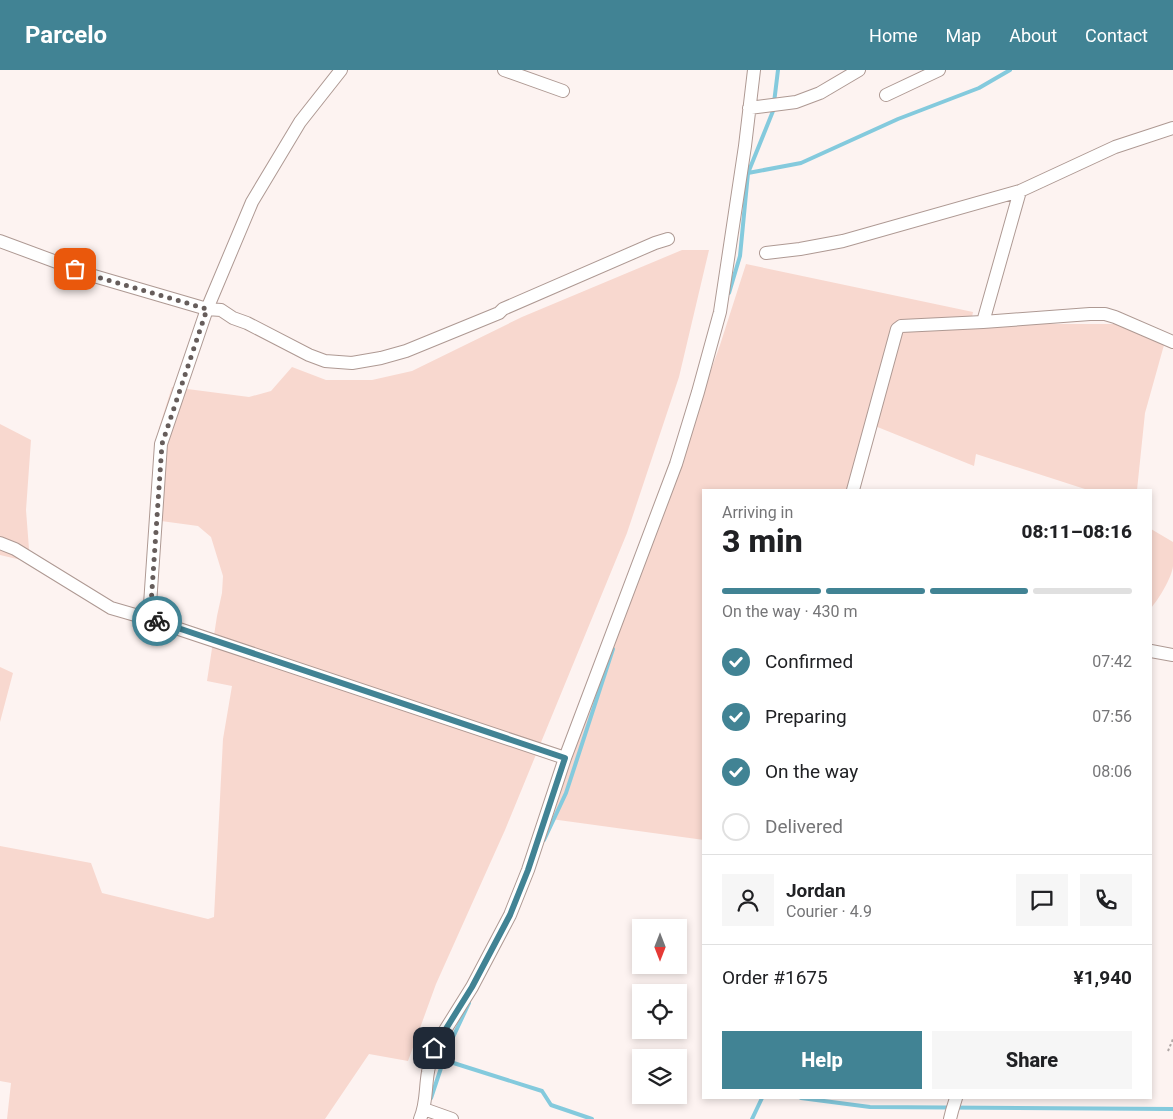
<!DOCTYPE html>
<meta charset="utf-8">
<style>
body{margin:0;font-family:Roboto,sans-serif;background:#f6f6f6;color:#202124;height:100vh;display:flex;flex-direction:column;font-size:19px;white-space:nowrap}
*{box-sizing:border-box;margin:0}
p{font-size:16px;color:#757577}
.icon{flex:none;width:28px;height:28px;fill:none;stroke:currentColor;stroke-width:2;stroke-linecap:round;stroke-linejoin:round}
.map{position:relative;flex:1;overflow:hidden}
.details{position:absolute;left:702px;top:419px;width:450px;height:610px;display:flex;flex-direction:column;background:#fff;border-radius:0px;box-shadow:0 2px 8px #0003}
.details>*{flex:none}
.needle{width:32px;rotate:180deg}
.buttons{position:absolute;left:632px;top:849px;display:grid;gap:10px}
.buttons a{display:grid;place-items:center;width:55px;height:55px;border-radius:0px;background:#fff;box-shadow:0 2px 8px #0003;font-size:25px}
.pin{position:absolute;display:grid;place-items:center;width:42px;height:42px;color:#fff;margin:-21px;border-radius:10px;box-shadow:0 2px 8px #0006}
.courier{position:absolute;display:grid;place-items:center;width:50px;height:50px;margin:-25px;border:4px solid #418394;border-radius:50%;background:#fff;color:#222;box-shadow:0 1px 6px #0007}
.overview em{font-style:normal;font-weight:800}
.overview div{display:flex;flex-direction:column-reverse}
.overview{display:flex;align-items:center;justify-content:space-between;height:85px;padding:0 20px}
h1{font-size:32px;font-weight:800;line-height:38px}
.bar{display:grid;grid-template-columns:repeat(4,1fr);gap:8px 5px;align-content:center;height:60px;padding:0 20px}
.bar i{height:6px;border-radius:4px;background:#e0e0e0}
.bar .on{background:#418394}
.bar p{grid-column:span 4}
.line{display:flex;align-items:center;gap:12px;padding:0 20px;border-top:1px solid #e0e0e0}
.line div{flex:1}
.round{display:grid;place-items:center;flex:none;width:52px;height:52px;border-radius:0px;background:#f6f6f6}
ol{padding:0 20px;list-style:none}
li{display:flex;align-items:center;gap:15px;height:55px}
li p{margin-inline-start:auto}
li .icon{padding:5px;border-radius:50%;background:#418394;color:#fff;stroke-width:4}
li:last-child{color:#757577}
li i{width:28px;height:28px;border:2px solid #e0e0e0;border-radius:50%}
.button{display:flex;gap:10px;margin-top:auto;padding:10px 20px}
.button a{flex:1;height:58px;border-radius:0px;background:#418394;color:#fff;font-size:20px;font-weight:800;line-height:58px;text-align:center}
.button a+a{background:#f6f6f6;color:#202124}
header{display:flex;align-items:center;gap:30px;box-sizing:border-box;height:70px;padding:0 25px;background:#418394;color:#fff}
header strong{font-size:24px}
nav{display:flex;gap:28px;margin-inline-start:auto;font-size:18px}
.map>svg:first-child{display:block}
.green{fill:#f8d8cf}
.lines{fill:none;stroke-linecap:round;stroke-linejoin:round}
.stream{stroke:#84cadd;stroke-width:4}
.minor-casing{stroke:#ae9993;stroke-width:14}
.path{stroke:#b0a7a5;stroke-width:2;stroke-dasharray:2.5 2.5;stroke-linecap:butt}
.minor{stroke:#fff;stroke-width:12}
.done{stroke:#665d5b;stroke-width:5;stroke-dasharray:0 9}
.route{stroke:#418394;stroke-width:6}
</style>
<header>
<strong>Parcelo</strong>
<nav><a>Home</a><a>Map</a><a>About</a><a>Contact</a></nav>
</header>
<div class="map">
<svg width="1173" height="1049" viewBox="0 0 1173 1049">
<rect width="100%" height="100%" fill="#fdf3f1"/>
<!-- green -->
<path class="green" d="M682 180H709L679 307 627 463 505 760 436 914 408 991 369 984 325 1049H7L11 1013 0 1011V776L91 793 102 823 208 849 214 847 223 669 232 616 207 611 217 546 222 523 223 506 211 467 198 456 161 451 152 443 159 358 172 317 249 327 271 321 292 297 326 310H372L412 301 522 247Z
M746 194 973 242 970 259 1018 254H1140L1164 275 1145 343 1137 420H1088L976 384 974 396 870 354 847 420H704V770L551 749 593 627 720 275Z
M0 354 31 370 26 440 30 492 0 485Z
M1151 459 1173 472C1173 480 1173 488 1173 496 1172 507 1159 529 1151 538Z
M0 597 13 603 0 652Z"/>
<g class="lines">
<!-- stream -->
<path class="stream" d="M748 103 801 93 898 49 979 18 1010 0
M729 223 740 186 748 103 773 41 778 0
M544 770 566 723 613 579
M444 990 542 1021 551 1035 592 1049
M431 1028 447 980 469 933
M801 1028 870 1037 1173 1039
M752 1049 762 1028"/>
<!-- minor casing -->
<g class="minor-casing">
<path id="minor" d="M504 0 563 21
M886 25 939 0
M749 38 796 32 820 23 859 0
M0 171 94 206 207 239 221 240 233 248 247 253 309 285 325 291 352 293 381 288 406 281 499 243 503 239 655 173 668 169
M766 183 800 179 843 171 1020 121 1115 77 1173 58
M983 252 1020 121
M853 420 897 259 901 256 983 252 1090 244H1105L1115 247 1173 272
M0 473 15 479 111 538 149 549 565 688
M149 549 161 374 207 239 252 132 300 52 341 0
M1151 581 1173 585
M424 1039 452 1049
M420 1049C427 1033 425 1018 428 1002 429 994 433 986 434 978L472 917 510 845 528 800 565 688 676 394 698 322 720 242 745 76 754 0
M950 1049 952 1041 956 1028"/>
</g>
<!-- path -->
<path class="path" d="M1168 981 1173 969"/>
<!-- minor -->
<use href="#minor" class="minor"/>
</g>
<g class="lines">
<!-- done -->
<path class="done" d="M75 199 94 206 207 239 162 374 150 549 157 551"/>
<!-- route -->
<path class="route" d="M157 551 565 688 528 800 510 845 472 917 434 978"/>
</g>
</svg>
<div class="buttons">
<a><svg class="needle" viewBox="-14 -14 28 28"><path d="M0-13l5 13h-10z" fill="#e53935"/><path d="M0 13l5-13h-10z" fill="#757577"/></svg></a>
<a><svg class="icon" aria-label="locate" viewBox="0 0 24 24"><circle cx="12" cy="12" r="6"/><path d="M12 2v4M12 18v4M2 12h4M18 12h4"/></svg></a>
<a><svg class="icon" aria-label="layers" viewBox="0 0 24 24"><path d="M12 4l9 5-9 5-9-5zM3 14l9 5 9-5"/></svg></a>
</div>
<div class="pin" style="left:75px;top:199px;background:#ea580c"><svg class="icon" aria-label="bag" viewBox="0 0 24 24"><path d="M5 8h14l-1 12H6zM9 8a3 3 0 0 1 6 0"/></svg></div>
<div class="pin" style="left:434px;top:978px;background:#1f2937"><svg class="icon" aria-label="home" viewBox="0 0 24 24"><path d="M3 11l9-7 9 7M6 9v11h12V9"/></svg></div>
<div class="courier" style="left:157px;top:551px"><svg class="icon" aria-label="bike" viewBox="0 0 24 24"><circle cx="6" cy="16" r="4"/><circle cx="18" cy="16" r="4"/><path d="M6 16l4-8h5l3 8M10 8l3 8H6M13 5h3"/></svg></div>
<section class="details">
<div class="overview"><div><h1>3 min</h1><p>Arriving in</p></div><em>08:11–08:16</em></div>
<div class="bar"><i class="on"></i><i class="on"></i><i class="on"></i><i></i><p>On the way · 430 m</p></div>
<ol>
<li><svg class="icon" aria-label="check" viewBox="0 0 24 24"><path d="M5 12l5 5 9-10"/></svg>Confirmed<p>07:42</p></li>
<li><svg class="icon" aria-label="check" viewBox="0 0 24 24"><path d="M5 12l5 5 9-10"/></svg>Preparing<p>07:56</p></li>
<li><svg class="icon" aria-label="check" viewBox="0 0 24 24"><path d="M5 12l5 5 9-10"/></svg>On the way<p>08:06</p></li>
<li><i></i>Delivered</li>
</ol>
<div class="line" style="height:90px"><a class="round"><svg class="icon" aria-label="person" viewBox="0 0 24 24"><circle cx="12" cy="8" r="4"/><path d="M4 21q1-7 8-7t8 7"/></svg></a><div><b>Jordan</b><p>Courier · 4.9</p></div><a class="round"><svg class="icon" aria-label="chat" viewBox="0 0 24 24"><path d="M4 5h16v11H9l-5 4z"/></svg></a><a class="round"><svg class="icon" aria-label="phone" viewBox="0 0 24 24"><path d="M5 4h4l2 5-3 2q2 4 5 5l2-3 5 2v4C11 20 4 13 5 4z"/></svg></a></div>
<div class="line" style="height:65px"><div>Order #1675</div><b>¥1,940</b></div>
<div class="button"><a>Help</a><a>Share</a></div>
</section>
</div>
